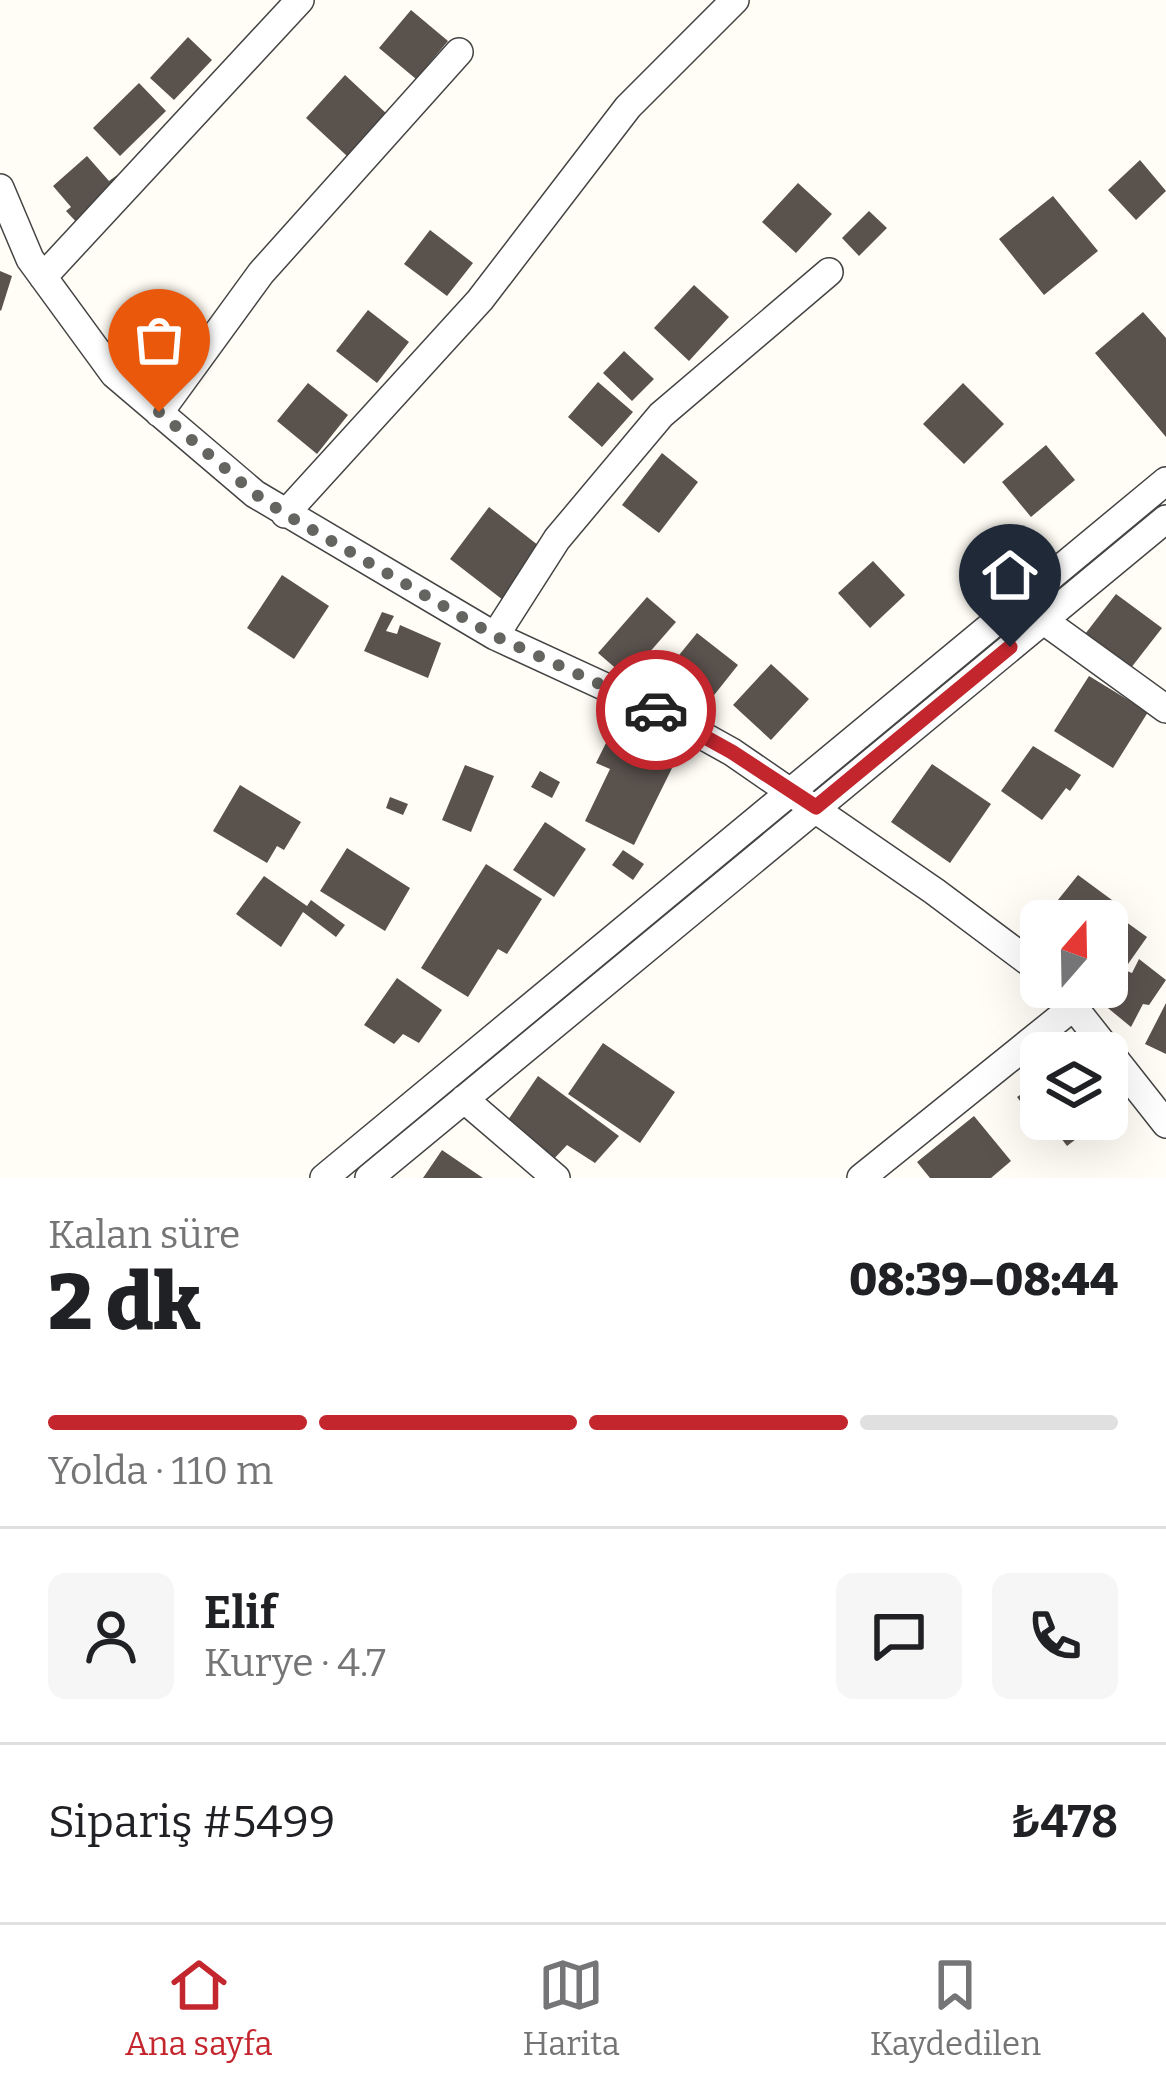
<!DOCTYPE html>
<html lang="tr">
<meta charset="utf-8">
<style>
body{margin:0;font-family:Bitter,serif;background:#f6f6f6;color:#202124;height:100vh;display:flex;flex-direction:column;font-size:45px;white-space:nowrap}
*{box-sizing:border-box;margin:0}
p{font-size:39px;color:#757577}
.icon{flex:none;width:66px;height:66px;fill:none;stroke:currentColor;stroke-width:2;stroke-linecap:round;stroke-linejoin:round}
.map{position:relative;height:1178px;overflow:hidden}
.side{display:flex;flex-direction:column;background:#fff;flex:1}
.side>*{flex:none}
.needle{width:78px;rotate:20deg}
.fabs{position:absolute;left:1020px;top:900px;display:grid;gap:24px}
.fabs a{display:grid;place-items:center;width:108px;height:108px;border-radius:18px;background:#fff;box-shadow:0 12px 48px #0002;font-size:60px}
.pin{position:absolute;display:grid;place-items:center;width:102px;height:102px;color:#fff;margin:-123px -51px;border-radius:50% 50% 50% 0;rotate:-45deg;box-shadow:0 0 12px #0007}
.pin .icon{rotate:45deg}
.courier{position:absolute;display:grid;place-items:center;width:120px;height:120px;margin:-60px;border:9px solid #c4262e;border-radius:50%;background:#fff;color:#222;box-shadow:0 3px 15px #0007}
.overview em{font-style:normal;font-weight:800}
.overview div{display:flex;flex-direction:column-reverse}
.overview{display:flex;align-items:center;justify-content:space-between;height:204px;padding:0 48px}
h1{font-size:78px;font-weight:800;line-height:90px}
.bar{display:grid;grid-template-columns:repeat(4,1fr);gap:18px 12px;align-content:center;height:144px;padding:0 48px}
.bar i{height:15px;border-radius:9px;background:#e0e0e0}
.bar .active{background:#c4262e}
.bar p{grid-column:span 4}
.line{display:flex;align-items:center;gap:30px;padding:0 48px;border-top:3px solid #e0e0e0}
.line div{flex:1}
.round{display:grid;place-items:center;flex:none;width:126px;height:126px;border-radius:18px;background:#f6f6f6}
.tab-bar{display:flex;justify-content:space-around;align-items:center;height:168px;border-top:3px solid #e0e0e0;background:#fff;font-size:33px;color:#757577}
.tab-bar a{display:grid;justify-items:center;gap:6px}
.tab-bar .active{color:#c4262e}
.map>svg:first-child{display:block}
.building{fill:#5a524d}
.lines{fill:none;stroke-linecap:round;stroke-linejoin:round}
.minor-casing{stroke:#444;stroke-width:30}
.minor{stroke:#fff;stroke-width:27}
.done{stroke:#646461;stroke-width:12;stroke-dasharray:0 21.6}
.route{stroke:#c4262e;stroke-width:15}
</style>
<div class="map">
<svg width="1166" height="1178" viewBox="0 0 1166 1178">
<rect width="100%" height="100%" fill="#fffdf5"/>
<!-- building -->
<path class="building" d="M411 10 448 41 416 79 379 48Z
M188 37 212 60 174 100 150 78Z
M345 75 387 114 347 156 306 118Z
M139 83 166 111 120 156 93 128Z
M87 156 109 181 127 168 80 226 66 211 71 207 53 186Z
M1140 160 1166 191 1136 220 1108 190Z
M798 183 832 214 796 253 762 222Z
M1053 196 1098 251 1044 295 999 239Z
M869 211 887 228 859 256 842 238Z
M430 230 473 263 447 296 404 264Z
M0 271 12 276 1 311 0 310Z
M694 285 729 317 689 361 654 328Z
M157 290 200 322 157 378 114 346Z
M368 310 409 342 377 383 336 351Z
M1143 312 1166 338V437L1095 353Z
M624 351 654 379 632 401 603 373Z
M598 382 633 412 602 447 568 417Z
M308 383 348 415 317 454 277 421Z
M963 383 1004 424 964 464 923 424Z
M1046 445 1075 480 1031 517 1002 482Z
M662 453 698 482 659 533 622 505Z
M489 507 543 549 503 600 450 559Z
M873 561 905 595 870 628 838 593Z
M282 575 329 606 294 659 247 628Z
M1116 594 1162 628 1127 673 1082 638Z
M647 597 676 622 627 678 598 653Z
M382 612 394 616 386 631 397 634 400 625 441 643 428 678 364 651Z
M697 633 738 665 703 709 662 676Z
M771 664 809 699 771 740 733 705Z
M1089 676 1148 712 1113 768 1054 731Z
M616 723 679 754 634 845 585 821 610 769 596 763Z
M1033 746 1081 775 1070 791 1066 788 1042 820 1001 791Z
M932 764 991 804 950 863 891 822Z
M465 765 494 776 471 832 442 820Z
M540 771 560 782 552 798 531 787Z
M240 785 301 822 284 850 277 846 267 863 213 831Z
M390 797 408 804 403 815 386 808Z
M545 822 586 849 554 897 513 870Z
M347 848 410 888 385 931 320 891Z
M623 850 644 864 633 880 612 865Z
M486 864 542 899 507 954 498 949 468 997 421 968Z
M1078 875 1116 903 1102 921H1041Z
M264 876 307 906 311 900 345 925 336 937 303 912 281 947 236 914Z
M1115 914 1147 937 1107 994V924Z
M1139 959 1166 980 1149 1005 1143 1004 1131 1027 1103 1004 1127 971 1132 973Z
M397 978 442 1010 419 1043 403 1034 394 1044 364 1025Z
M1166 1003V1054L1145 1044Z
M603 1043 675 1092 640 1143 568 1094Z
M1041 1070V1119H1102L1067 1146 1058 1134 1049 1140 1017 1097 1029 1089 1025 1082Z
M538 1076 619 1136 595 1163 567 1145 551 1162 506 1123Z
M974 1116 1011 1161 991 1178H930L917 1162Z
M442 1150 483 1178H423Z"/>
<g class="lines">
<!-- minor casing -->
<g class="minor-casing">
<path id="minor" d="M0 188 30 259 114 374 255 494 495 636 662 713 732 752 934 891 1041 971
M43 277 300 0
M159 413 261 273 459 52
M285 514 480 300 628 107 735 0
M1043 620 1166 709
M495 636 557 539 661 415 829 272
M1058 987 1166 1124
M464 1099 556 1178
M324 1178 1166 481
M369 1178 1166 519
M861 1178 1072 1008"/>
</g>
<!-- minor -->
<use href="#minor" class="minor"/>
</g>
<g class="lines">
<!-- done -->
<path class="done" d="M159 412 255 494 285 514 495 636 656 710"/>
<!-- route -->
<path class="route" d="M656 710 732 752 816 807 1010 647"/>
</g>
</svg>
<div class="fabs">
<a><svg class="needle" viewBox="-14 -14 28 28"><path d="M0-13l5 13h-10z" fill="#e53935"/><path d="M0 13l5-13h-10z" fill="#757577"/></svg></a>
<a><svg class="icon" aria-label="layers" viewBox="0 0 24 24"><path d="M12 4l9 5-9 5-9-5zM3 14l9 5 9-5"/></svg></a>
</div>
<div class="pin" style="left:159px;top:412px;background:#ea580c"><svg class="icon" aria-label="bag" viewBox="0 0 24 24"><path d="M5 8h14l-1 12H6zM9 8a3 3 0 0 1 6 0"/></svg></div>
<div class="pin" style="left:1010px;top:647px;background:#1f2937"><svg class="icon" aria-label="home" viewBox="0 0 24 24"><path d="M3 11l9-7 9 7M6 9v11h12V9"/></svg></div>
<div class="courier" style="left:656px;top:710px"><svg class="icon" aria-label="car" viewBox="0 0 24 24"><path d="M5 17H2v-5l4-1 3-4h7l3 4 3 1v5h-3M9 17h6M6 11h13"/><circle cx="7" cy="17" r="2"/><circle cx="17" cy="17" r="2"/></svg></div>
</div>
<section class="side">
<div class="overview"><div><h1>2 dk</h1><p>Kalan süre</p></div><em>08:39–08:44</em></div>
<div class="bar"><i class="active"></i><i class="active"></i><i class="active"></i><i></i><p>Yolda · 110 m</p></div>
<div class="line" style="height:216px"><a class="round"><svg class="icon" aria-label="person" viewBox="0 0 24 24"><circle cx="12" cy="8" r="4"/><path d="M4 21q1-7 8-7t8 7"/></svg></a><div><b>Elif</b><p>Kurye · 4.7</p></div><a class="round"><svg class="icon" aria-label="chat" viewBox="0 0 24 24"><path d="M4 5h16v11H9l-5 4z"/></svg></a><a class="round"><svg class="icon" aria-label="phone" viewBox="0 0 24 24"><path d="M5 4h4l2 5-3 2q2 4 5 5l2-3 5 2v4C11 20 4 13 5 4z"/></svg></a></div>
<div class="line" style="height:156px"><div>Sipariş #5499</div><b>₺478</b></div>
</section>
<nav class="tab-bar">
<a class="active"><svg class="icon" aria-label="home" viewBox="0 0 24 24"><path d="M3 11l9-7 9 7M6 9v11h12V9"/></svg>Ana sayfa</a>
<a><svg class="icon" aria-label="map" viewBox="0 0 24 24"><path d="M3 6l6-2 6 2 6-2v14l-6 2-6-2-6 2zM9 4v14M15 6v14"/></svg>Harita</a>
<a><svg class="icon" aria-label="saved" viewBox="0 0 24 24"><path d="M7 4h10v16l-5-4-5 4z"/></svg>Kaydedilen</a>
</nav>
